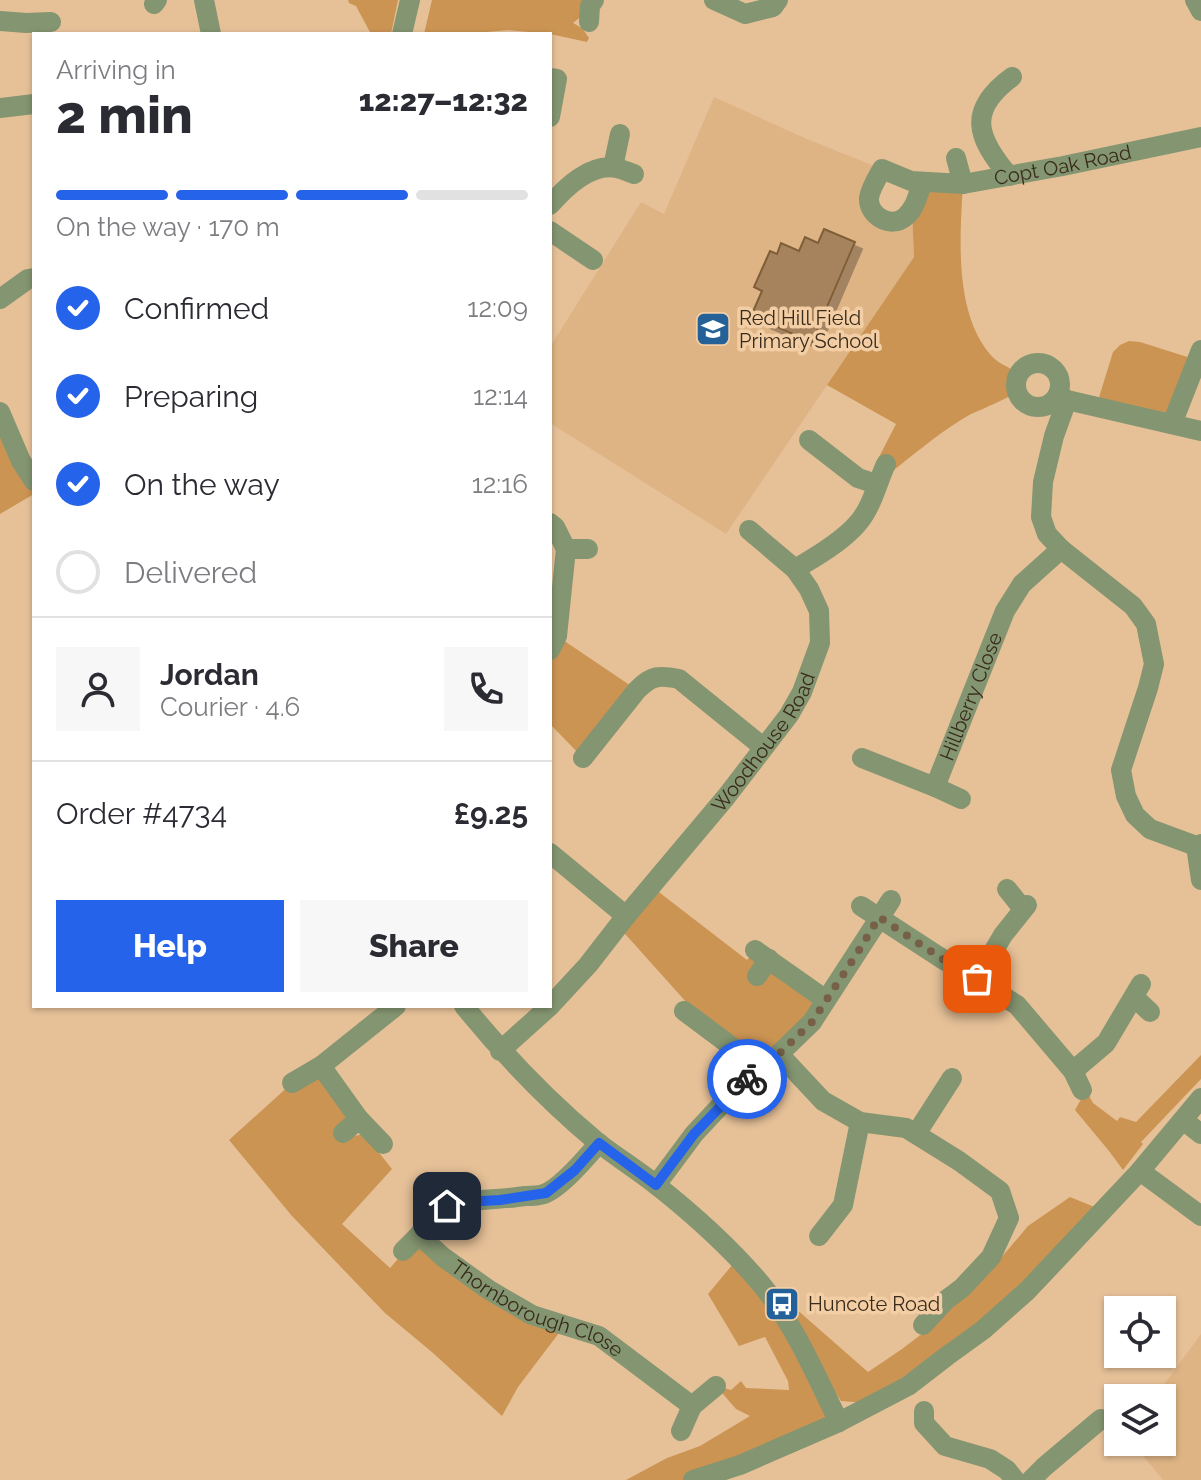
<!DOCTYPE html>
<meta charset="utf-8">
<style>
body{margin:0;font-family:Raleway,sans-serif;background:#f7f7f7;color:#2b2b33;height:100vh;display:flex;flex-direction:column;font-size:30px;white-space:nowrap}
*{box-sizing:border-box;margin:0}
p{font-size:26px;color:#7c7c81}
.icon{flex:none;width:44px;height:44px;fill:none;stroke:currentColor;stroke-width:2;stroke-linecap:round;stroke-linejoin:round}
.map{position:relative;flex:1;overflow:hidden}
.details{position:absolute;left:32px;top:32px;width:520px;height:976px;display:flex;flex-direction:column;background:#fff;border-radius:0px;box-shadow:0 2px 6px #0004}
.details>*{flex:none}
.buttons{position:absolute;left:1104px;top:1296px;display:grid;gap:16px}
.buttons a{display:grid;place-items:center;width:72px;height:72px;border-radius:0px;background:#fff;box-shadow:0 2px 6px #0004;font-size:40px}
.pin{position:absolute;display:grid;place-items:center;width:68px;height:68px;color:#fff;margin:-34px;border-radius:16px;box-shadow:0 4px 12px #0006}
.courier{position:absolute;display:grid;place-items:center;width:80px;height:80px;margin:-40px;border:6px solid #2563eb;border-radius:50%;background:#fff;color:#222;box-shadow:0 2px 10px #0007}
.head em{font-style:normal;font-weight:800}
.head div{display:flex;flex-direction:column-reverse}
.head{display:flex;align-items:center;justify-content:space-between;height:136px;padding:0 24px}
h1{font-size:52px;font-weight:800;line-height:60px}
.bar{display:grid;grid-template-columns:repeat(4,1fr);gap:12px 8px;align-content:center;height:96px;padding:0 24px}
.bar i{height:10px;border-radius:6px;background:#e1e1e2}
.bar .current{background:#2563eb}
.bar p{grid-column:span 4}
.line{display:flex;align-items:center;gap:20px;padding:0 24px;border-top:2px solid #e1e1e2}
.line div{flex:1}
.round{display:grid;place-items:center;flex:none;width:84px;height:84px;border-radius:0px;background:#f7f7f7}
ol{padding:0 24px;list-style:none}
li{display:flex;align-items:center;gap:24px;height:88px}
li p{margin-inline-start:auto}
li .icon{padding:8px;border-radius:50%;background:#2563eb;color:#fff;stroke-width:4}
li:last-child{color:#7c7c81}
li i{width:44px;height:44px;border:4px solid #e1e1e2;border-radius:50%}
.primary-button{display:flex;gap:16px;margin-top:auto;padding:16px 24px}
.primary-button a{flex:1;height:92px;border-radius:0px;background:#2563eb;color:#fff;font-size:32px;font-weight:800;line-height:92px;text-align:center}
.primary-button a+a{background:#f7f7f7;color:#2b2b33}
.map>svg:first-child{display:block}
.built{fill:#deb485}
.green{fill:#cb9453}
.building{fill:#a6835d;stroke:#7f5e38;stroke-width:2;filter:url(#shadow)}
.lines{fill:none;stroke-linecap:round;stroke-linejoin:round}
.minor{stroke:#849571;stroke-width:20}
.done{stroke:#766047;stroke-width:8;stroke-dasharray:0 14.4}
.route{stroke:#2563eb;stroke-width:10}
.labels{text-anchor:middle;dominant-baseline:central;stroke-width:7;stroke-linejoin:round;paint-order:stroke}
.street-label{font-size:20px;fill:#392b1b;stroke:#f3cea5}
.poi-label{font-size:20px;fill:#392b1b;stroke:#f3cea5;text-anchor:start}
</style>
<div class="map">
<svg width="1201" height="1480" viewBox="0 0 1201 1480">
<defs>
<filter id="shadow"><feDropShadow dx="7" dy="7" stdDeviation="0" flood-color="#0004"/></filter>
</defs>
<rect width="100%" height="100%" fill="#e6c198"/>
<!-- built -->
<path class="built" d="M714 97 807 139 882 169 876 214 912 210 914 257 726 534 550 423V347L641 202 664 214Z
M1201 1334V1480H1163L1132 1442H1162V1398H1154Z"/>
<!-- green -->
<path class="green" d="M348 0H398L391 34H371L356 6 349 3Z
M432 0H584L583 15 573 23 582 28 589 38 587 42 550 34 508 30 465 34H424Z
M922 183 963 184C960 236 954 310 989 353 997 364 1009 366 1019 375L1016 381 1017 392C1002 401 987 407 971 414 944 429 918 451 894 470L878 459 896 424 827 385 914 257 912 210Z
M1129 341 1140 342 1197 360 1172 424 1096 407 1113 352 1120 345Z
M0 412 34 481V494L0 514Z
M557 636 637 690 583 758 550 724V650Z
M651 886 747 960 755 950 826 1000 759 1067 687 1003 618 926Z
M1201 1055V1079L1141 1142 1143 1144 1123 1170 1109 1151 1075 1110 1084 1094 1087 1092 1093 1103 1117 1121 1120 1117 1136 1122Z
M321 1066 359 1119 348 1137 364 1134 392 1169 342 1224 390 1268 419 1235 443 1257 565 1325 518 1387 502 1416 433 1353 385 1313 292 1216 229 1140 292 1083Z
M1070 1197 1097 1208 978 1327 865 1403 841 1401 815 1364 839 1422 693 1480H626L667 1458 700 1446 750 1416 736 1409 716 1386 731 1390 741 1381 746 1388 789 1390 788 1381 765 1337 739 1346 708 1294 738 1258 868 1372 902 1349 927 1330 989 1272 1028 1226Z"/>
<!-- building -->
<path class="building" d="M824 229 855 242 812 342 751 316 762 291 754 287 770 251 777 254 781 243 799 251 805 237 818 243Z"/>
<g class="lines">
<!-- minor -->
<g class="minor">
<path d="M204 0 211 34"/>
<path d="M714 0 745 14 773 7 778 0"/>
<path d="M1195 0 1201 11"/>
<path d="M154 4 157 0"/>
<path d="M0 21 26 23 51 22"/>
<path d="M589 22 590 6 594 0"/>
<path d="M402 34 410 0"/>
<path d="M550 78 557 79 550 117"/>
<path d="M0 108 34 104"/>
<path d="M956 158 963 184"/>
<path d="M613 167 620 134"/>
<path d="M1009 176C976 137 967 110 1012 77"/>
<path id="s1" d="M922 183C918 195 915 209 905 217 891 229 868 216 869 198 870 189 877 178 882 169L911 181 963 184 1063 166 1201 137"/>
<path d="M550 205C565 188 590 163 616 168 622 169 628 172 634 174"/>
<path d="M550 231 593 260"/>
<path d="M0 299 28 279 34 278"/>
<circle cx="1038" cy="385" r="22"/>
<path d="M1058 394 1067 400 1201 431"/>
<path d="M1067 400 1054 436 1043 482 1041 517 1047 534 1061 549 1133 606 1146 624 1154 664 1148 688 1121 770 1126 796 1135 815 1150 829 1196 846 1201 844"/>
<path d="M0 412 21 461 34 481"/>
<path d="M1172 424 1201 350"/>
<path d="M809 440 858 478 876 484"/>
<path d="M550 523 555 527 566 549 557 636 550 650"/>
<path d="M749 530 795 569"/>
<path d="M566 549H588"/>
<path d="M583 758 637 690C652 675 659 675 679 679L763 747"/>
<path id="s2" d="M862 758 935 787 1005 611 1022 584 1061 549"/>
<path d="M935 787 961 799"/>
<path d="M1196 846 1201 880"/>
<path d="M550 853 626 916"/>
<path d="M1007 889 1023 909"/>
<path d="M861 906 944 960 1017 1005 1073 1071 1106 1043 1141 984"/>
<path d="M755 950 826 1000"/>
<path d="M757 976 769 959"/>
<path d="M977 979 1003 935 1027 905"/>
<path d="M1134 997 1150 1012"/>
<path d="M464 1006C504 1055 547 1100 596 1141 615 1156 636 1169 655 1184 693 1214 730 1247 761 1284 795 1325 815 1374 839 1422"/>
<path id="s3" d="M550 1006 588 965 626 916 726 797 789 715 802 692 820 643 819 611 809 589 795 569C816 557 843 541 858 523 872 507 877 483 886 464"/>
<path d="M684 1011 759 1067"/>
<path d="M500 1051 550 1006"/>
<path d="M779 1054 823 1101 860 1122 906 1128 959 1161 1000 1191 1009 1218 991 1257 962 1288 946 1300 923 1325"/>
<path d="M1073 1071 1082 1090"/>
<path d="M292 1083 321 1066"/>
<path d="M1183 1120 1201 1134"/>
<path d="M343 1133 359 1119"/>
<path d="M916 1134 952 1078"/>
<path id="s4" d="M599 1143C587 1157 561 1188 544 1194 538 1196 531 1196 525 1196 481 1203 446 1193 419 1235L443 1257 489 1290 532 1315 599 1336 692 1406 681 1431"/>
<path d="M383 1144 359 1119 321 1066 396 1006"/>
<path d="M1140 1171 1201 1216"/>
<path d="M656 1185 694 1134 721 1105 759 1067 779 1054 812 1022 891 900"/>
<path d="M819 1236 843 1205 860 1122"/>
<path d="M403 1251 419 1235"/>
<path d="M692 1406 716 1386"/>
<path d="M924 1411V1423L945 1446 990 1459 1007 1470 1015 1480"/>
<path d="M693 1480 740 1465 839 1422 908 1386 947 1356 983 1330 1027 1291 1140 1171 1201 1098"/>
<path d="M1031 1480 1044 1467 1101 1419"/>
</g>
</g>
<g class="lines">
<!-- done -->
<path class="done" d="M747 1079 759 1067 779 1054 812 1022 858 952 879 917 944 960 977 979"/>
<!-- route -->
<path class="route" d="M447 1206 465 1202 500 1200 546 1193 575 1170 599 1143 656 1185 694 1134 747 1079"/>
</g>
<!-- icons -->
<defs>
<g id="school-square" transform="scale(1.8)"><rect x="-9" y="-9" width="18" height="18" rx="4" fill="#246198" stroke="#f3cea5"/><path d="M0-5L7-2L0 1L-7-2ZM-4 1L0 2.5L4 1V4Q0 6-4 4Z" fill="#fff"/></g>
<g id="bus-square" transform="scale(1.8)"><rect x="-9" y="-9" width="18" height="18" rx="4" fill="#246198" stroke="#f3cea5"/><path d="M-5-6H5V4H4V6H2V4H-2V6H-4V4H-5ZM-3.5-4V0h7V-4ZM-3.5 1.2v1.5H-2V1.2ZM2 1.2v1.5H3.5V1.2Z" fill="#fff"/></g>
</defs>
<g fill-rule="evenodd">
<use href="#school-square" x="713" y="329"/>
<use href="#bus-square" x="782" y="1304"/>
</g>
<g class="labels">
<!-- street labels -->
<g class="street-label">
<text stroke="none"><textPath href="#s1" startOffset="306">Copt Oak Road</textPath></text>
<text stroke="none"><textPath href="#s2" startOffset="176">Hillberry Close</textPath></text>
<text stroke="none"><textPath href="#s3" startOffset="340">Woodhouse Road</textPath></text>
<text stroke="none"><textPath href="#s4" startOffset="354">Thornborough Close</textPath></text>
</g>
<!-- poi labels -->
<g class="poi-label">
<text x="739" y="318">Red Hill Field<tspan x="739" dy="23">Primary School</tspan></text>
<text x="808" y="1304">Huncote Road</text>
</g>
</g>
</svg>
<div class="buttons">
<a><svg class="icon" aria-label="locate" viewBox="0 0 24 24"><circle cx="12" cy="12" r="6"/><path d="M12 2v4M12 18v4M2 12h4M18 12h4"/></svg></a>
<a><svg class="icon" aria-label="layers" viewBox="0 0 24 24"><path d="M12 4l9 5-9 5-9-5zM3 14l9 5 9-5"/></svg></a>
</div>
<div class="pin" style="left:977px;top:979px;background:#ea580c"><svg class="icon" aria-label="bag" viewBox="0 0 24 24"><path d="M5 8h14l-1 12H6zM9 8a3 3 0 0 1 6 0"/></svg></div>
<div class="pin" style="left:447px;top:1206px;background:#1f2937"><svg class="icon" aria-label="home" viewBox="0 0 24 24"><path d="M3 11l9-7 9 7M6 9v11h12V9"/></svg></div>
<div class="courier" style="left:747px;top:1079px"><svg class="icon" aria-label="bike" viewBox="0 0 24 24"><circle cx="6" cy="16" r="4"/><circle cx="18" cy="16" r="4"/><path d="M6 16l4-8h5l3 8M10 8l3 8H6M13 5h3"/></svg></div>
<section class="details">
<div class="head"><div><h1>2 min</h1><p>Arriving in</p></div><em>12:27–12:32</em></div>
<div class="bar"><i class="current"></i><i class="current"></i><i class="current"></i><i></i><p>On the way · 170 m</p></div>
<ol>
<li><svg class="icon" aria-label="check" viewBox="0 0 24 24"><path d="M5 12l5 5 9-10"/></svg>Confirmed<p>12:09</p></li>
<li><svg class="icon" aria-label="check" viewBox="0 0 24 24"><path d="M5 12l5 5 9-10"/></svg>Preparing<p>12:14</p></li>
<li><svg class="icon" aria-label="check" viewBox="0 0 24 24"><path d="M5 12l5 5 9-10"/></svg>On the way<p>12:16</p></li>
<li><i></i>Delivered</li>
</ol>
<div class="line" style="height:144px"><a class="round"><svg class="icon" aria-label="person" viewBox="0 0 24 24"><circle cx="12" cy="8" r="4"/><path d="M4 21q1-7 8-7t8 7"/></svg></a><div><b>Jordan</b><p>Courier · 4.6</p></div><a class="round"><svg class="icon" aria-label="phone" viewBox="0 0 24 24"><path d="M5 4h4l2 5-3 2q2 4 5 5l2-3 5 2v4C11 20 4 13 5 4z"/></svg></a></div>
<div class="line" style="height:104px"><div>Order #4734</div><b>£9.25</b></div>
<div class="primary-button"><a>Help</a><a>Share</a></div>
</section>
</div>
